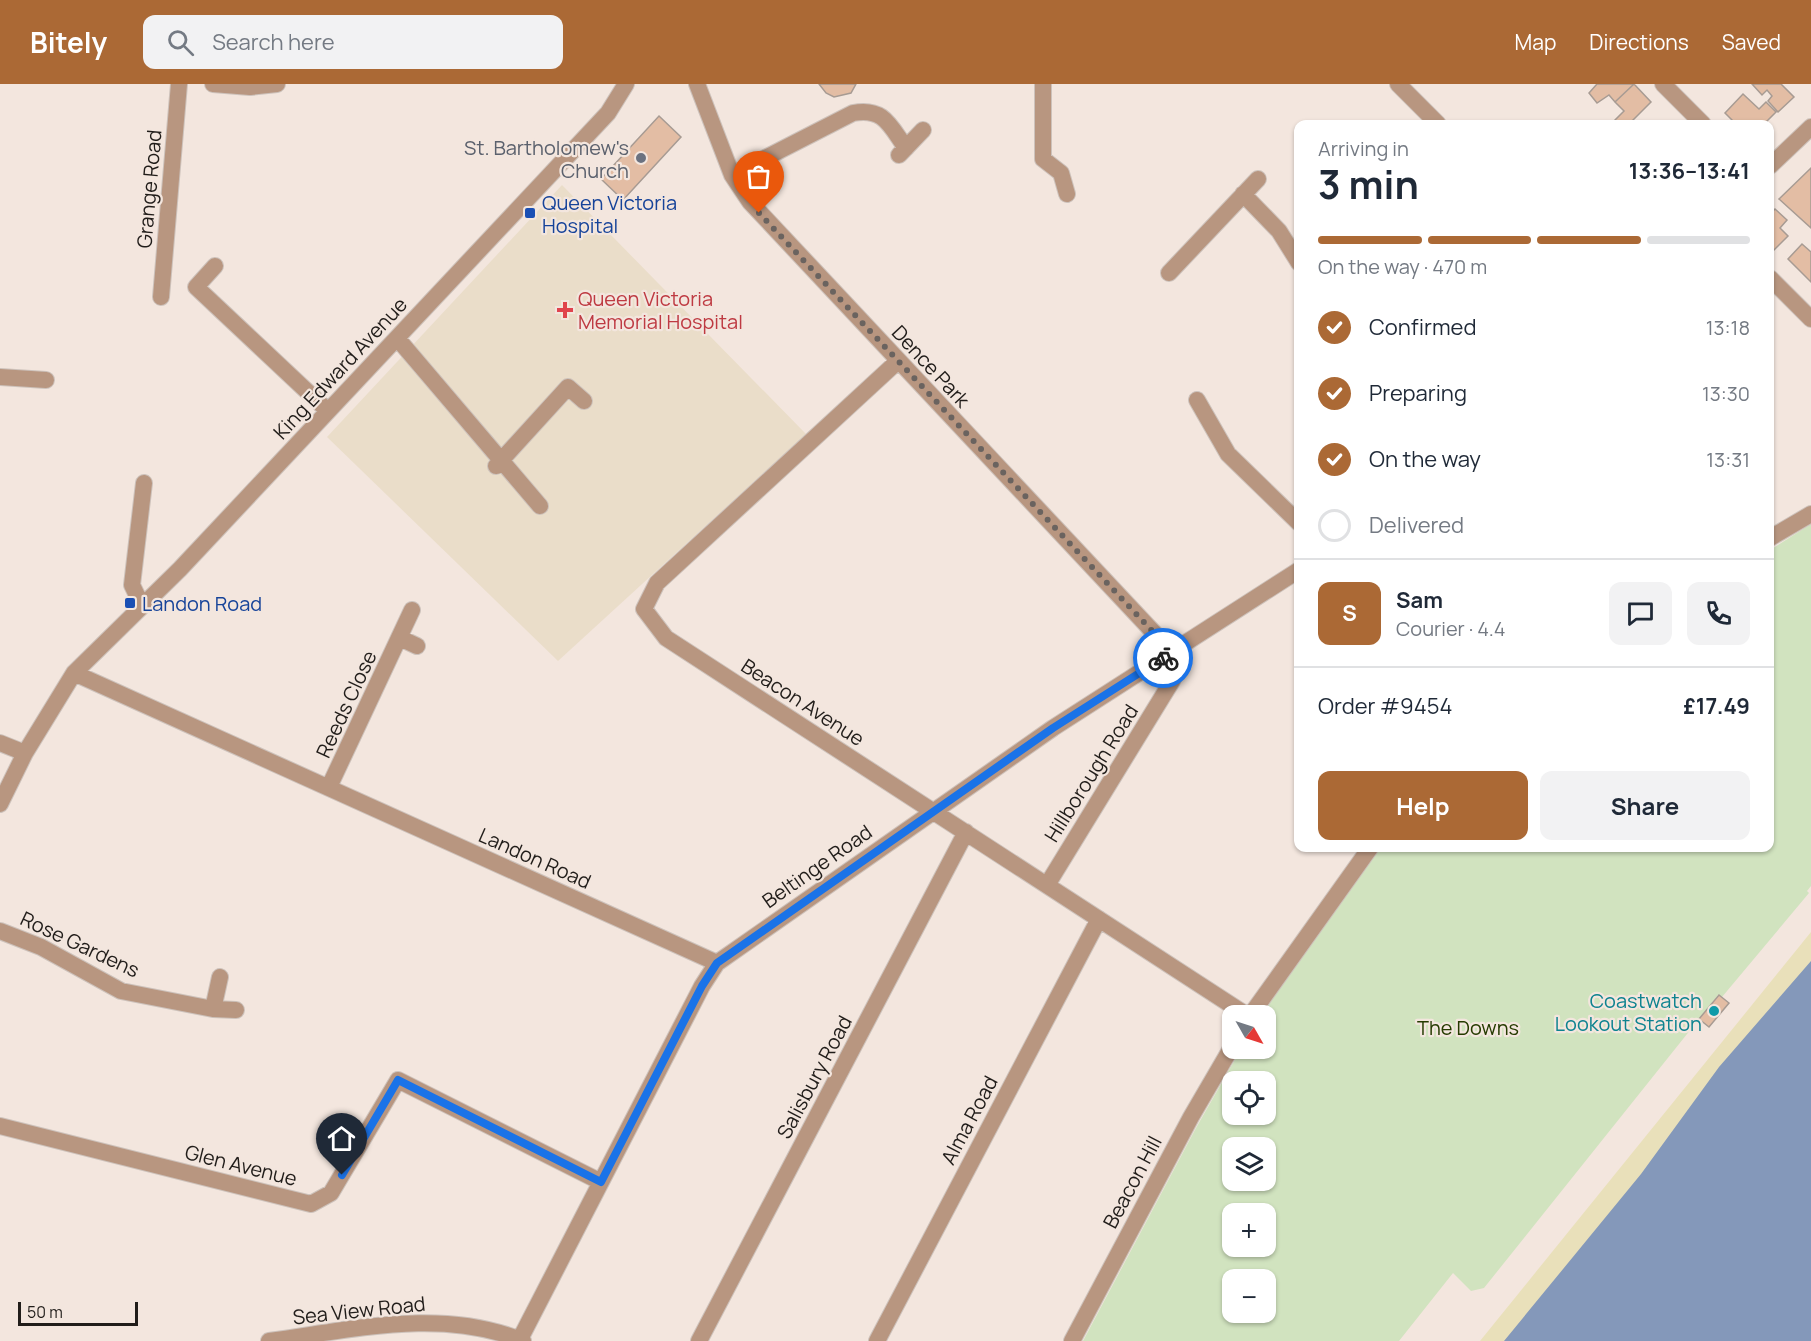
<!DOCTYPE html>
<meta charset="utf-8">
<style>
body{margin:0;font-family:Manrope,sans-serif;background:#f2f2f3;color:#1f2937;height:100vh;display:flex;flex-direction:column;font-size:22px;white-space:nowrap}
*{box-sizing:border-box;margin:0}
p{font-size:20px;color:#747a83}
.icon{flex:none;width:33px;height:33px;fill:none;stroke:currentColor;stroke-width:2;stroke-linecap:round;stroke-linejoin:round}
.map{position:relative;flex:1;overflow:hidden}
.details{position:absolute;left:1294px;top:36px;width:480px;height:732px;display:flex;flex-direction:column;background:#fff;border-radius:12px;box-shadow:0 2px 4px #0004}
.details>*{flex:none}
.needle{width:39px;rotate:129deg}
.controls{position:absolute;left:1222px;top:921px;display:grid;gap:12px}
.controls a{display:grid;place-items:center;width:54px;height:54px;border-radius:12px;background:#fff;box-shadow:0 2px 4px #0004;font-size:30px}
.scale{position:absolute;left:18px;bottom:15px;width:120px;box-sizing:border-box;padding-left:6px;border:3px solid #211d1a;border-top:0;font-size:16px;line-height:21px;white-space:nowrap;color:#211d1a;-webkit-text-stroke:4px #f3e6de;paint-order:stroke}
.pin{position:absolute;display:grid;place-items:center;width:51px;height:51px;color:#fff;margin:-62px -26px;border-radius:50% 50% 50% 0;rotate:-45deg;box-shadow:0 0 6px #0007}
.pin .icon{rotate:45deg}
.courier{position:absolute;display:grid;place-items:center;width:60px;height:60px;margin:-30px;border:4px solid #1a73e8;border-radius:50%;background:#fff;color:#222;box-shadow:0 2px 8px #0007}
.headline em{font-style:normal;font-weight:700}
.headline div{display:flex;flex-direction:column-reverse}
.headline{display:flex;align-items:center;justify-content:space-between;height:102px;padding:0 24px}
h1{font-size:39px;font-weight:700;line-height:45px}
.bar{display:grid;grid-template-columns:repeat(4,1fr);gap:9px 6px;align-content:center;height:72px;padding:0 24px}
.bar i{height:8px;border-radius:4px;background:#e0e1e3}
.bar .on{background:#ab6935}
.bar p{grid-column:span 4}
.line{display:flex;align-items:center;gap:15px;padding:0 24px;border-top:2px solid #e0e1e3}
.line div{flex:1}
.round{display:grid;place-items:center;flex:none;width:63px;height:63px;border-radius:12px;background:#f2f2f3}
ol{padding:0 24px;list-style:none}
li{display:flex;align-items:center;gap:18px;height:66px}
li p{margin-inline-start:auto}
li .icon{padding:6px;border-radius:50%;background:#ab6935;color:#fff;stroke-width:4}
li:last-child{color:#747a83}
li i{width:33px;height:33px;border:3px solid #e0e1e3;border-radius:50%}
.cta{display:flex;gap:12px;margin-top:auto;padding:12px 24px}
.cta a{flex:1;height:69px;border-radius:12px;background:#ab6935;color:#fff;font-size:24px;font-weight:700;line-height:69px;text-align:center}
.cta a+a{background:#f2f2f3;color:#1f2937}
header{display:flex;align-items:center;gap:36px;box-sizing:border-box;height:84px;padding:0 30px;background:#ab6935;color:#fff}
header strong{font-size:28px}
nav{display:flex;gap:33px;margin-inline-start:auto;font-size:21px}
.search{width:420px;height:54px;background:#f2f2f3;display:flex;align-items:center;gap:15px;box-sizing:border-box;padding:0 21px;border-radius:12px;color:#747a83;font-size:22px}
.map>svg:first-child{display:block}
.medical{fill:#eaddc9}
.green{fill:#d1e3bf;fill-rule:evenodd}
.sand{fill:#e9e0ba}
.water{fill:#8498ba}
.building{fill:#e3bda4;stroke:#a79b93;stroke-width:1.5}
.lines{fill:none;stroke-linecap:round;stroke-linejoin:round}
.minor-casing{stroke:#cdc2bb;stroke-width:18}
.minor{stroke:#b89680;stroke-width:16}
.done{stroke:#6a635f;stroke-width:6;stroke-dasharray:0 10.8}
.route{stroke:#1a73e8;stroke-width:8}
.worship-dot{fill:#6b7280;stroke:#f3e6de;stroke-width:2}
.transit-dot{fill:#1a4fb4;stroke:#f3e6de;stroke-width:2}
.health-dot{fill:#e0444e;stroke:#f3e6de;stroke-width:2}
.culture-dot{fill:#0f9aa8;stroke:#f3e6de;stroke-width:2}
.labels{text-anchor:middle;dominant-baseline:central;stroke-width:4.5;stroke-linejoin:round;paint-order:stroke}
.worship-label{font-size:20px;fill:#5b616d;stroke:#f3e6de;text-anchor:end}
.street-label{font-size:20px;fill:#211d1a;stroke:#f3e6de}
.transit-label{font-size:20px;fill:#164399;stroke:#f3e6de;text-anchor:start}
.health-label{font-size:20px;fill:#be3a42;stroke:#f3e6de;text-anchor:start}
.culture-label{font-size:20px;fill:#0d838f;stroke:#f3e6de;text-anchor:end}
.park-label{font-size:20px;fill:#253b00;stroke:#f3e6de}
</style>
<header>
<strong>Bitely</strong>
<div class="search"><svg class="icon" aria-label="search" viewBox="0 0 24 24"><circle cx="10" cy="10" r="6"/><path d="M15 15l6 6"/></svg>Search here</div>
<nav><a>Map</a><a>Directions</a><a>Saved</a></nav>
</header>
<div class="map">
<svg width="1811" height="1257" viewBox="0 0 1811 1257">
<rect width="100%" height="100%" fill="#f3e6de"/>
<!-- medical -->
<path class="medical" d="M562 101 806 350 558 577 327 353Z"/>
<!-- green -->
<path class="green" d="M1811 440V802L1807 807 1809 809 1722 913 1718 911 1699 935 1484 1204 1471 1207 1453 1189 1399 1257H1083L1196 1044 1241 965 1266 964V932L1261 931 1378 764H1770V466ZM1233 998H1266V1030H1233ZM1233 1064H1266V1096H1233ZM1233 1130H1266V1162H1233ZM1233 1196H1266V1228H1233Z"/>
<!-- sand -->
<path class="sand" d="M1811 848V936L1547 1257H1480Z"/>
<!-- water -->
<path class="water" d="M1811 877V1257H1504L1641 1090 1719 983Z"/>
<!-- building -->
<path class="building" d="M819 0H856L851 9 834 13 826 9Z
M1597 0H1634L1615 18 1609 11 1597 19 1589 9Z
M1634 0 1651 18 1629 40H1619L1615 36 1624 27 1615 18Z
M1752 0H1781L1794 13 1778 28 1768 17 1772 12 1767 6 1762 11Z
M1743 10 1759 25 1766 18 1776 28 1764 40H1736L1725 29Z
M659 32 681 53 623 116 601 95Z
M1811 84V144L1779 115Z
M1775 125 1787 136 1780 144 1788 152 1773 167 1770 164V130Z
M1802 160 1811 168V198L1788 175Z
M1719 911 1729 919 1709 943 1699 935Z"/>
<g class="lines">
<!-- minor casing -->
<g class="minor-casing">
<path id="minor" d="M213 0 250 3 277 0
M697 0 732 91 750 118 1172 568 1180 580 1172 597 1047 801
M1043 0V75L1061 89 1067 110
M1398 0 1438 40
M1663 0 1703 40
M899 71 923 46
M1770 82 1811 43
M732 91 853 29C884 23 890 42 906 64
M1243 110 1279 147 1299 179
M215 182 196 203 328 327
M1169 189 1258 95
M1770 194 1811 235
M161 213 179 0
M397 254 540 422
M898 277 657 499 644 525 666 554 1248 932
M0 293 46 296
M1197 316 1228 370 1299 439
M496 382 568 303 584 317
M1770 454 1811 430
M142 522 132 501 144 399
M400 554 417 562
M74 589 717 879
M0 659 25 669
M329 703 412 526
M0 720 25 669 74 589 180 485 608 29 626 0
M0 847 41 863 121 907 213 925 236 926
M213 925 220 893
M1250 932 1370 764
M0 1042 311 1120 331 1109 398 996 601 1098
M269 1257C352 1246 442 1223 523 1257
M519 1257 702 902 717 879 1053 644 1299 486
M699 1257 966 748
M877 1257 1099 835
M1072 1257 1191 1033 1233 961"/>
</g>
<!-- minor -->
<use href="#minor" class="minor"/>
</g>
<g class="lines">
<!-- done -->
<path class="done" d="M759 129 1172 568 1163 574"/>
<!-- route -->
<path class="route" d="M342 1091 398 996 601 1098 702 902 717 879 1053 644 1163 574"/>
</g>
<!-- markers -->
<circle class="worship-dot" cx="641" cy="74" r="6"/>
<g class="transit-dot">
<rect x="524" y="123" width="12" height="12" rx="3"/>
<rect x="124" y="513" width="12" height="12" rx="3"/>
</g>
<path class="health-dot" d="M562 217h6v6h6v6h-6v6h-6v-6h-6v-6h6z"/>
<circle class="culture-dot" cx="1714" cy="927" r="6"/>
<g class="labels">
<!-- worship labels -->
<g class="worship-label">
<text x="629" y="63">St. Bartholomew's<tspan x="629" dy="23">Church</tspan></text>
</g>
<!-- street labels -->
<g class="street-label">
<text transform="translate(149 105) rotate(-85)">Grange Road</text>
<text transform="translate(931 282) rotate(47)">Dence Park</text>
<text transform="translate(340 284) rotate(-47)">King Edward Avenue</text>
<text transform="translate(803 618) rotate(33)">Beacon Avenue</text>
<text transform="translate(346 620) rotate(-65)">Reeds Close</text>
<text transform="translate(1091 689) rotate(-58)">Hillborough Road</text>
<text transform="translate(535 774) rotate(24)">Landon Road</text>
<text transform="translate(817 782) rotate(-35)">Beltinge Road</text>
<text transform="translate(80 860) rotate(25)">Rose Gardens</text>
<text transform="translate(814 993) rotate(-62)">Salisbury Road</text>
<text transform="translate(969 1036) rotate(-62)">Alma Road</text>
<text transform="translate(241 1081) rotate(14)">Glen Avenue</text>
<text transform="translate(1132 1098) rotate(-62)">Beacon Hill</text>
<text transform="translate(359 1226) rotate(-6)">Sea View Road</text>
</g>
<!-- transit labels -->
<g class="transit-label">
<text x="542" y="118">Queen Victoria<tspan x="542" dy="23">Hospital</tspan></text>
<text x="142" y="519">Landon Road</text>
</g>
<!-- health labels -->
<g class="health-label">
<text x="578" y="214">Queen Victoria<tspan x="578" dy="23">Memorial Hospital</tspan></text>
</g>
<!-- culture labels -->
<g class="culture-label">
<text x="1702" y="916">Coastwatch<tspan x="1702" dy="23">Lookout Station</tspan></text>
</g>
<!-- park labels -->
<g class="park-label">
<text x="1468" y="943">The Downs</text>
</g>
</g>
</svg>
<div class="controls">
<a><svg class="needle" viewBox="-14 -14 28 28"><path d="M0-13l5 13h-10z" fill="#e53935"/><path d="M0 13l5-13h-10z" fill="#747a83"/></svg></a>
<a><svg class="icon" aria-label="locate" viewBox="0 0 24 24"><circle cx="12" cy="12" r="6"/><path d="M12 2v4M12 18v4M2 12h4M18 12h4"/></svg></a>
<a><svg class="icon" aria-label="layers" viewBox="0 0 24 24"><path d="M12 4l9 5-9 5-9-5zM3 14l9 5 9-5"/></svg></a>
<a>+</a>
<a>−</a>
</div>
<div class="scale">50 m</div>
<div class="pin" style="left:759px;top:129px;background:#ea580c"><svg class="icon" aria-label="bag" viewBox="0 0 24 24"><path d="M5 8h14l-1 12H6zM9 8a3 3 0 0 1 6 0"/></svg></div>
<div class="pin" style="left:342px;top:1091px;background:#1f2937"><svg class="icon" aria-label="home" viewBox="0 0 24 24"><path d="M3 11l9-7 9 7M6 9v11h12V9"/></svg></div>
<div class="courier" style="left:1163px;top:574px"><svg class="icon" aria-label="bike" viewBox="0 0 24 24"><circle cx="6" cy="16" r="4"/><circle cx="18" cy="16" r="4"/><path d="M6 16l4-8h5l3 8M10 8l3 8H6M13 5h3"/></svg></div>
<section class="details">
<div class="headline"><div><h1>3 min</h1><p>Arriving in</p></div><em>13:36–13:41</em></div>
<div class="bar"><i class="on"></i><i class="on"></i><i class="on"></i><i></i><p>On the way · 470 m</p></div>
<ol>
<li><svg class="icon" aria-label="check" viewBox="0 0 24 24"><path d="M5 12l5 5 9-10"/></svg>Confirmed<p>13:18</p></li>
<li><svg class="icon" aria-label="check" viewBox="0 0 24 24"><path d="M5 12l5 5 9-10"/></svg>Preparing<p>13:30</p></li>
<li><svg class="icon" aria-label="check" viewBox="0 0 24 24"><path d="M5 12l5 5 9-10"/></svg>On the way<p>13:31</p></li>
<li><i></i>Delivered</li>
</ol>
<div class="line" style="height:108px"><b class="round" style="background:#ab6935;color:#fff">S</b><div><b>Sam</b><p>Courier · 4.4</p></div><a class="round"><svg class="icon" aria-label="chat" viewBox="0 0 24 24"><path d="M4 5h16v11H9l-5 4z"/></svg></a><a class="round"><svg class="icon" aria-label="phone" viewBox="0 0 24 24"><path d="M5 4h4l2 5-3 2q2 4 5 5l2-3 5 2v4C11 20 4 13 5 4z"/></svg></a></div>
<div class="line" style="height:78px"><div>Order #9454</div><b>£17.49</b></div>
<div class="cta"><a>Help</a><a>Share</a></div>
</section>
</div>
